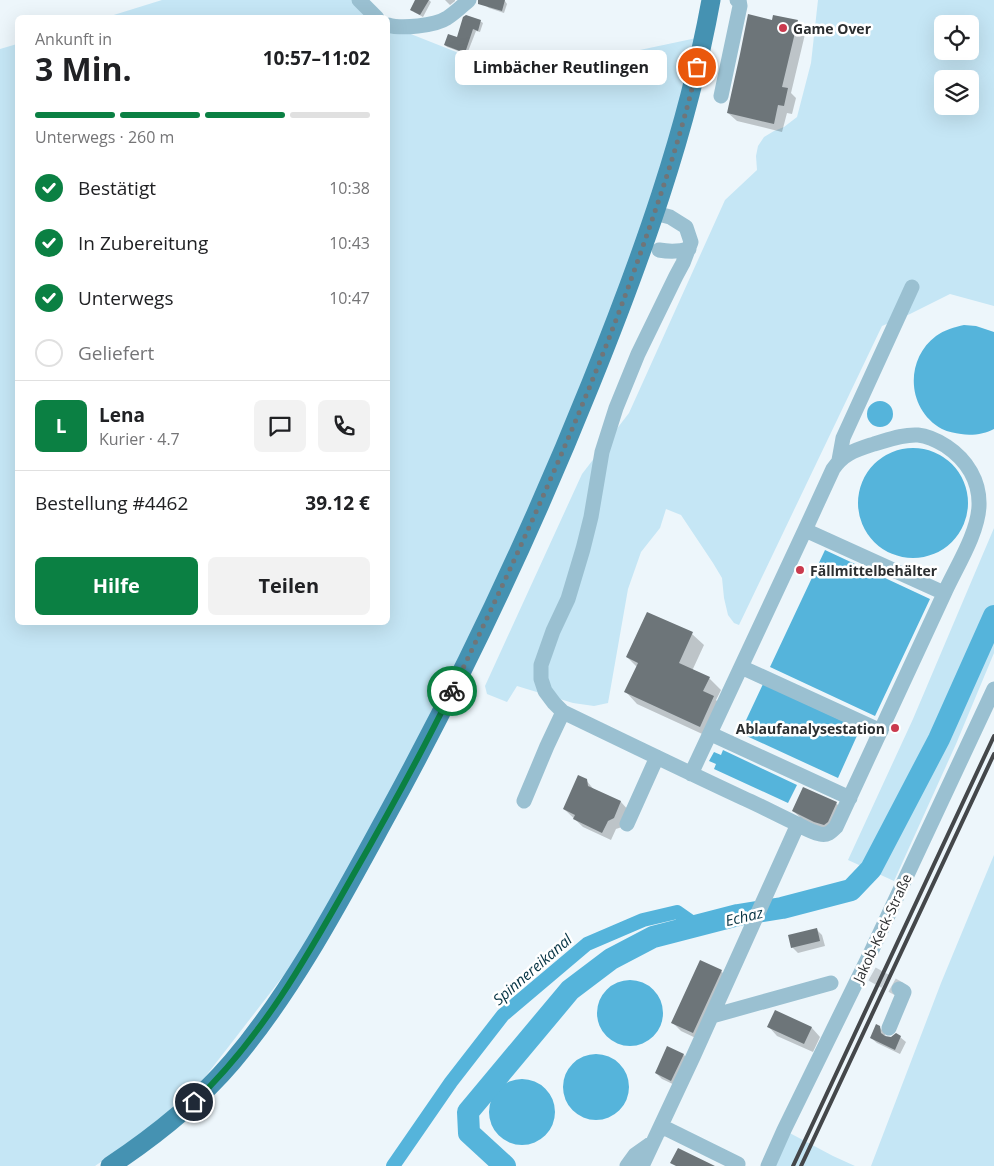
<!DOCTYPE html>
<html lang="de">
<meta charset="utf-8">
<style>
body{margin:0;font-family:"Open Sans",sans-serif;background:#f2f2f2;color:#202124;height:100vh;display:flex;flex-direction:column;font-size:19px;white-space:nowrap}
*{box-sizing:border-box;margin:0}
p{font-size:16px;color:#757577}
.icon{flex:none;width:28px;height:28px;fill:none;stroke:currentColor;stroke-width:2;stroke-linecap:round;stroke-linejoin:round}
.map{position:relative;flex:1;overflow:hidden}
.panel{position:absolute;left:15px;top:15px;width:375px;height:610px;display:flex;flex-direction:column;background:#fff;border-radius:8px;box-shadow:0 5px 20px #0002}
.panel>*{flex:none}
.buttons{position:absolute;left:934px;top:15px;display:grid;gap:10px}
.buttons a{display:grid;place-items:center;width:45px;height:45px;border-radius:8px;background:#fff;box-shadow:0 5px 20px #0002;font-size:25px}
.pin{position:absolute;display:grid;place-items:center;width:42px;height:42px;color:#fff;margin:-21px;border:2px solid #fff;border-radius:50%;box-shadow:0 1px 5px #0007}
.courier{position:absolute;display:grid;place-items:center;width:50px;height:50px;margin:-25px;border:4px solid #0b8043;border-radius:50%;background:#fff;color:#222;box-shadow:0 1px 6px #0007}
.bubble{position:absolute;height:35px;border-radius:8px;background:#fff;box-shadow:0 5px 20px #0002;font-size:16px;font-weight:700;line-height:35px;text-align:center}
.summary em{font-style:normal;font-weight:700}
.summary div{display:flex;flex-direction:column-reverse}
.summary{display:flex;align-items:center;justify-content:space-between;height:85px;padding:0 20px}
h1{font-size:32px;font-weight:700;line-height:38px}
.bar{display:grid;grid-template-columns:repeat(4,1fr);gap:8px 5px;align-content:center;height:60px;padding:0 20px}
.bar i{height:6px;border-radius:4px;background:#e0e0e0}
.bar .on{background:#0b8043}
.bar p{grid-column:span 4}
.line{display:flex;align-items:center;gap:12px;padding:0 20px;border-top:1px solid #e0e0e0}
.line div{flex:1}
.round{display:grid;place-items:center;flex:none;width:52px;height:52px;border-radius:8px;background:#f2f2f2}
ol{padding:0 20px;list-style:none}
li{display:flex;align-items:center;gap:15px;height:55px}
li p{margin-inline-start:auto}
li .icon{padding:5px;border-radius:50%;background:#0b8043;color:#fff;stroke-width:4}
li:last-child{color:#757577}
li i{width:28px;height:28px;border:2px solid #e0e0e0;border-radius:50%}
.button{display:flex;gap:10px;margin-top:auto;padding:10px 20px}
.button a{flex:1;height:58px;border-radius:8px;background:#0b8043;color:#fff;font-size:20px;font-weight:700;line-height:58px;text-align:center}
.button a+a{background:#f2f2f2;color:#202124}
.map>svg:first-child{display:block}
.green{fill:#c5e6f5;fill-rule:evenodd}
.water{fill:#55b4db}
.shadow{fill:#0003}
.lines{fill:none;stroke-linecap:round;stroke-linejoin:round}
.canal{stroke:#55b4db;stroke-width:14}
.river{stroke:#55b4db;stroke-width:22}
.building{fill:#6d7579}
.minor-tunnel{stroke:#c6ced3;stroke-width:15;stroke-dasharray:15 8;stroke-linecap:butt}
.minor{stroke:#9ac0d1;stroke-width:15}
.major{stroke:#4592b2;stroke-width:19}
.rail{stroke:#44474a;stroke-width:4}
.done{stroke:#707578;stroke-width:5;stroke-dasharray:0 9}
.route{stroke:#0b8043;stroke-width:6}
.poi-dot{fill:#ca3a4e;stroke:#fff;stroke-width:2}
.labels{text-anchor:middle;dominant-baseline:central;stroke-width:5;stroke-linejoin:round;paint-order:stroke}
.poi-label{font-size:14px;font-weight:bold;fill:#2c2f31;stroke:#fff;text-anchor:start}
.street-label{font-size:14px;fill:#2c2f31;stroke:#fff}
.water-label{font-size:15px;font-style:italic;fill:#043242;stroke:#fff}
</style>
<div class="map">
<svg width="994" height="1166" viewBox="0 0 994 1166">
<rect width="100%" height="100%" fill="#edf6fb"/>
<!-- green -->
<path class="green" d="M162 0H359L377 18H104Z
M818 0H994V306L950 294 910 314 882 326 739 625 734 623 728 615 724 598 722 578 713 563 681 515 666 509 660 528 641 552 628 589 608 703 594 706 573 703 517 686 507 702 487 694 485 686 582 474 629 413 725 200 757 170 756 156 758 146 764 137 774 131 784 127 797 117 811 63ZM942 24H970V51H942ZM942 79H970V106H942Z
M388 25 517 76 706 36 684 125 522 540 409 763 308 944 202 1081 168 1116 95 1166H0V49L17 44 18 622H388Z
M994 528V653L956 744 894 881 848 860 913 719Z
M994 855V1166H871L941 983Z
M784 1130 833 1156 855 1166H768Z"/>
<!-- water -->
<path class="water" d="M964 325 976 326 994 332V429C985 434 971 436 961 434 955 433 948 432 942 429 907 410 904 360 936 336 944 330 955 327 964 325Z
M867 414a13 13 0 1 1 26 0a13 13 0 1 1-26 0Z
M858 503a55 55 0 1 1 110 0a55 55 0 1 1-110 0Z
M825 550 930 599 875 716 770 667Z
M763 684 860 729 838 778 740 733Z
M723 750 797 785 788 803 714 769 716 764 709 761 714 752 721 755Z
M597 1013a33 33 0 1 1 66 0a33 33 0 1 1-66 0Z
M563 1087a33 33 0 1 1 66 0a33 33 0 1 1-66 0Z
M489 1112a33 33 0 1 1 66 0a33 33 0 1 1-66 0Z"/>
<!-- shadow -->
<path class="shadow" d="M417 0H429L431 2 423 17 414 12Z
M445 0H455V1L450 5Z
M488 0H500L505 1 507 4 504 13 489 8 486 6Z
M480 21 483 23 480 32 476 31 467 54 447 47 445 45 458 39Z
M797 21 806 30 791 93 796 98 792 114 787 113 782 132 737 121 728 113 773 22Z
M692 634 704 645 692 671 709 678 721 690 716 700 725 709 711 738 637 704 626 692 637 667 627 657Z
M586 780 595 791 621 802 629 811 622 827 616 829 611 840 583 827 564 809Z
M803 789 836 803 845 812 833 833 802 819 793 811Z
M816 929 822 935 825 946 798 953 792 947Z
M721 971 730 980 702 1041 681 1031 673 1023Z
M775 1012 812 1028 820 1037 813 1052 777 1036 769 1027Z
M879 1027 885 1033 886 1038 900 1037 906 1042 900 1054 877 1043 871 1038Z
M684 1055 689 1060 677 1086 662 1079 656 1073Z"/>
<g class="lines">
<!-- canal -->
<path class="canal" d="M393 1166 451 1082 503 1015 587 944 643 920 677 912 697 926"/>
<!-- river -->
<path class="river" d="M505 1166 469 1133 468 1112 570 990 611 959 653 937 738 915 782 908 851 890 871 869 939 739 994 616"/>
</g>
<!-- building -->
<path class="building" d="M415 0H429L420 15 410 10Z
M478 0H505L502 11 478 4Z
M748 14 772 20 773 15 798 20 782 87 788 88 784 106 778 105 774 124 727 113 740 54Z
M466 15 481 20 478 31 473 29 465 53 444 45 448 34 457 37 463 17Z
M647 612 693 632 679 663 710 677 703 691 714 696 700 727 624 692 638 663 626 657Z
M578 775 587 779 588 786 621 801 614 818 608 821 602 833 573 819 575 815 563 809Z
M803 787 837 802 828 822 824 825 814 822 792 811Z
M817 928 820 941 791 948 788 935Z
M700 960 722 970 693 1033 671 1023Z
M775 1010 812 1027 804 1044 767 1027Z
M876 1024 880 1026 881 1033 885 1036 891 1037 896 1033 901 1036 895 1050 870 1038Z
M667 1046 684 1054 671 1081 655 1073Z
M678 1148 715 1166H676L670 1163Z"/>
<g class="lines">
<!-- minor-tunnel -->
<path class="minor-tunnel" d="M872 974 899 989"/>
<!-- minor -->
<path class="minor" d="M359 0 377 18
M388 25C401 29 435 26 447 18 455 13 462 6 469 0
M721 96 740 6 739 0H737
M655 213 670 217 686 227 691 242 683 263 676 276 638 354 616 408 602 452 591 517 583 549 568 599 553 631 541 665V679L545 691 554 703 563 712C623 741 683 770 743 798 761 806 778 815 795 823 803 827 811 832 820 834 827 836 831 832 836 827 872 750 908 671 944 594 955 569 978 534 979 506 980 481 967 460 946 446 938 441 928 436 918 435 903 434 888 440 874 444 856 450 844 453 833 469L805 530 691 774
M659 250C670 252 678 252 689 249
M839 460 843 438 912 287
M805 530 944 593
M741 667 881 731
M711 734 850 798
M524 801 547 746 563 712
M627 824 657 757
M712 1016 831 983
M889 1028 904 992 899 989
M661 1126 738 1164
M627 1166 635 1155 652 1143
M642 1166 693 1057 798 824
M768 1166 784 1130 871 952 994 689"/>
<!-- major -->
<path class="major" d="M110 1166C155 1136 197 1103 232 1062 294 989 342 897 388 813 464 674 532 530 591 383 641 259 687 132 711 0"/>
<!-- rail -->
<path class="rail" d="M793 1166 994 736
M801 1166 994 754"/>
</g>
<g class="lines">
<!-- done -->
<path class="done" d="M452 691C520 551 585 409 637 263 660 198 682 134 697 67"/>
<!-- route -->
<path class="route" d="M194 1102C261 1039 307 957 352 877 387 816 421 754 452 691"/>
</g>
<!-- markers -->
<g class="poi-dot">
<circle cx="783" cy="28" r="5"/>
<circle cx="800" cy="570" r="5"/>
<circle cx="895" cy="728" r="5"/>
</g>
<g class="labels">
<!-- poi labels -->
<g class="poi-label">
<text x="793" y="28">Game Over</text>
<text x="810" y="570">Fällmittelbehälter</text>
<text x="885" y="728" text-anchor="end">Ablaufanalysestation</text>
</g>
<!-- street labels -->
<g class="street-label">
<text transform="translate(882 928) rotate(-65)">Jakob-Keck-Straße</text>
</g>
<!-- water labels -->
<g class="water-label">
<text transform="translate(744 916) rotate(-13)">Echaz</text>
<text transform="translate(532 969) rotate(-41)">Spinnereikanal</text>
</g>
</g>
</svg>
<div class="buttons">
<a><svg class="icon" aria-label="locate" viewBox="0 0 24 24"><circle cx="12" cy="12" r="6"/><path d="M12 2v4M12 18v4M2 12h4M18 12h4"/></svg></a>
<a><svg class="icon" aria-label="layers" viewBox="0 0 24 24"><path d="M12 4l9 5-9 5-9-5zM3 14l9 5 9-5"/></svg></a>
</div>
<div class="pin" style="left:697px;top:67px;background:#ea580c"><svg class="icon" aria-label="bag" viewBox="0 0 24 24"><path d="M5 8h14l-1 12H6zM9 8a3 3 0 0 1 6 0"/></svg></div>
<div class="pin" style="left:194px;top:1102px;background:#1f2937"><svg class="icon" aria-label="home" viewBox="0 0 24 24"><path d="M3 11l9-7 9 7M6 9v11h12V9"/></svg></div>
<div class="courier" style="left:452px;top:691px"><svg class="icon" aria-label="bike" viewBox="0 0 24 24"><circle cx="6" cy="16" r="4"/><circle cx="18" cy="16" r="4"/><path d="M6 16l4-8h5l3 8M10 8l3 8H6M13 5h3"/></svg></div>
<div class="bubble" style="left:455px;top:50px;width:212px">Limbächer Reutlingen</div>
<section class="panel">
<div class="summary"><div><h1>3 Min.</h1><p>Ankunft in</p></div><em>10:57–11:02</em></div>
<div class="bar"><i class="on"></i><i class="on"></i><i class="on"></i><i></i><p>Unterwegs · 260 m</p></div>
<ol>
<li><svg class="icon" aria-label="check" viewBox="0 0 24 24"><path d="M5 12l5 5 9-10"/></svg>Bestätigt<p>10:38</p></li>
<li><svg class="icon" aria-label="check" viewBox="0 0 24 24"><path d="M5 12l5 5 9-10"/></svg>In Zubereitung<p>10:43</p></li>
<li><svg class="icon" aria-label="check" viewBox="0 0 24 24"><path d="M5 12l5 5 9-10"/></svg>Unterwegs<p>10:47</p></li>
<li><i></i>Geliefert</li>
</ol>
<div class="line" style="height:90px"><b class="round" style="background:#0b8043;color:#fff">L</b><div><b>Lena</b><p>Kurier · 4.7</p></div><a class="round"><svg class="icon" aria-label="chat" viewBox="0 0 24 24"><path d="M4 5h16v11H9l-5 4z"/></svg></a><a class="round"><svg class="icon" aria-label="phone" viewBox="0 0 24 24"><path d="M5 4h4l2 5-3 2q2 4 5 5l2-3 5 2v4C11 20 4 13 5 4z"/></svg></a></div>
<div class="line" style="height:65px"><div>Bestellung #4462</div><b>39.12 €</b></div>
<div class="button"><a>Hilfe</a><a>Teilen</a></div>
</section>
</div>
